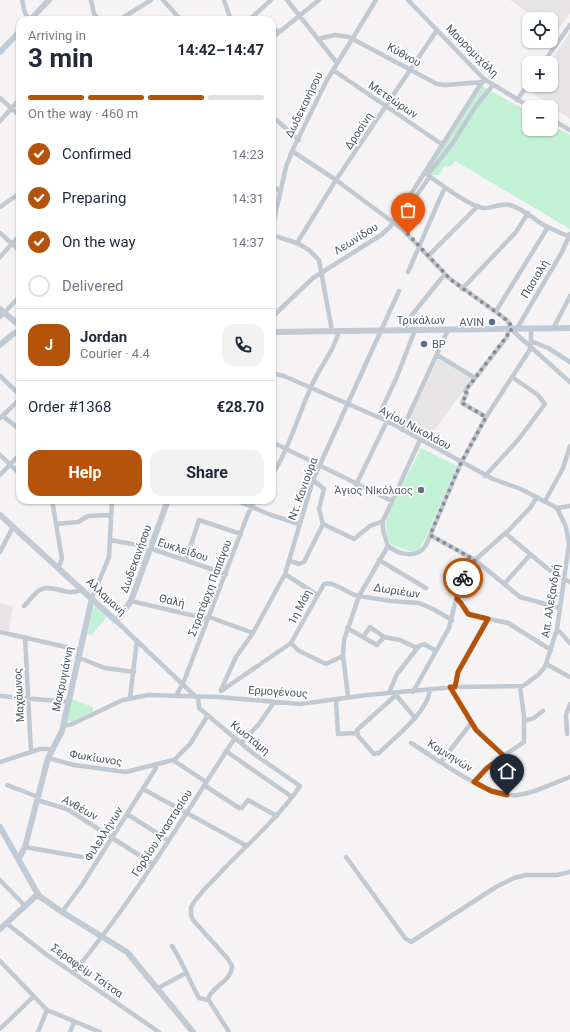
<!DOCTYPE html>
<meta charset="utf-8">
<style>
body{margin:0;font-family:Roboto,sans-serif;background:#f2f2f3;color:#1f2937;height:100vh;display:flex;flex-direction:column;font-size:15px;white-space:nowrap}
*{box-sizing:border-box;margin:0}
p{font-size:13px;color:#747a83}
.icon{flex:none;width:22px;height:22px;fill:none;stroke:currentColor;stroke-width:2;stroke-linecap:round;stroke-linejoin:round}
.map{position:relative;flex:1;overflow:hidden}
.details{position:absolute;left:16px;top:16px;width:260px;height:488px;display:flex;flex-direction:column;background:#fff;border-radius:12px;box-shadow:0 1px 3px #0004}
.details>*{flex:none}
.fabs{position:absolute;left:522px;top:12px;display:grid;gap:8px}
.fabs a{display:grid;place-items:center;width:36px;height:36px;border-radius:8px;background:#fff;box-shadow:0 1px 3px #0004;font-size:20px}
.pin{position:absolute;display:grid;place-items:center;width:34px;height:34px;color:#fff;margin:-41px -17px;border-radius:50% 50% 50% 0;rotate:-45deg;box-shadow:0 0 4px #0007}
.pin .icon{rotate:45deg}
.courier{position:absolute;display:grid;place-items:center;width:40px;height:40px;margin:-20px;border:3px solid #b45309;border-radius:50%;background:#fff;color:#222;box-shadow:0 1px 5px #0007}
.headline em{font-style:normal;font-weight:700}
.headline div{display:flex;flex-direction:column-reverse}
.headline{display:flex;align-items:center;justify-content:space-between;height:68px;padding:0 12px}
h1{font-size:26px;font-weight:700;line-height:30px}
.bar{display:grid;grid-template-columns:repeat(4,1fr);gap:6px 4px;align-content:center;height:48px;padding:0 12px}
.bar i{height:5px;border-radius:3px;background:#e0e1e3}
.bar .selected{background:#b45309}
.bar p{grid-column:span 4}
.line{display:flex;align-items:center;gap:10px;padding:0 12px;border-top:1px solid #e0e1e3}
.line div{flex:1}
.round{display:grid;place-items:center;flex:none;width:42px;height:42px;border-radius:12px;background:#f2f2f3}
ol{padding:0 12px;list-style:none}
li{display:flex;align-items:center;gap:12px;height:44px}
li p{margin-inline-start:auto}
li .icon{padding:4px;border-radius:50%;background:#b45309;color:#fff;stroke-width:4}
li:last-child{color:#747a83}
li i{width:22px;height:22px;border:2px solid #e0e1e3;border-radius:50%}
.action{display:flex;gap:8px;margin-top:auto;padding:8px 12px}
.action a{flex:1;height:46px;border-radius:12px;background:#b45309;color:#fff;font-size:16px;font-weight:700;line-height:46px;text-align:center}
.action a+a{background:#f2f2f3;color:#1f2937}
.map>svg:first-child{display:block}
.education{fill:#e6e4e5}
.green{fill:#c3f1d5}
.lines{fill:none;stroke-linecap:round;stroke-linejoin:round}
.street{stroke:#c1cad2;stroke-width:4.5}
.secondary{stroke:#c1cbd6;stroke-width:6}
.done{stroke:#868d94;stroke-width:4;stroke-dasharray:0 7.2}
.route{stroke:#b45309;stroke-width:5}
.service-dot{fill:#5c6f8a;stroke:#fff;stroke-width:1.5}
.worship-dot{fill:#6b7280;stroke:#fff;stroke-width:1.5}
.labels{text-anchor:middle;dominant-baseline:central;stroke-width:3.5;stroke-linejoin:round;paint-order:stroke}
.street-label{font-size:11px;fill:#4a5661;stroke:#fff}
.service-label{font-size:11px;fill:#4e5e75;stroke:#fff;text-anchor:end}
.worship-label{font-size:11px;fill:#5b616d;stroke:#fff;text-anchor:end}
</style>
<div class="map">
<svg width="570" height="1032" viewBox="0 0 570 1032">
<rect width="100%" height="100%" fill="#f5f3f3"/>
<!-- education -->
<path class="education" d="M510 0H570V13L556 32 551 29V19H537Z
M570 33V119L529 91 533 85H551V63H549Z
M438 359 472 379 426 441 405 429Z
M0 603 13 606 9 631 0 629Z"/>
<!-- green -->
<path class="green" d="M482 86 529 112V129H551V125L570 135V229L455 161 451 166 444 167 439 175H433L428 170Z
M421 448 457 466 425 539 419 550 413 552 392 545C388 540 386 531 386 524 389 507 413 466 421 448Z
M94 606 107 617 91 635 87 634Z
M72 699 93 707V711L73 721H67Z"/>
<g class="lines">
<!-- street -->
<path class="street" d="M22 0 25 13 30 20
M91 0 94 14 100 20
M163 0 181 20
M224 0 231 20
M287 0 337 63
M408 0 484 79 530 107
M119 20 151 0
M249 20 271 0
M272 30 281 31
M272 38 319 0
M318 39 335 35 349 37 437 84 445 85 483 82
M543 63 570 25
M333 70 443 145
M0 98 20 116
M517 100 529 83
M272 116 299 140
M551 119 570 130
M0 121 20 99
M292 151 336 180 402 229 449 278 507 320 514 332 570 382
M425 173C438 182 468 206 483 208 493 209 501 202 510 205 523 209 531 217 542 224 551 229 561 233 570 237
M429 173 452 144 476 106 493 85
M272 186 280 191
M0 207 20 193
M272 207V210
M402 210 410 205 430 176
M272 229 286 167 292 151 327 80 376 0
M0 233 20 251
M272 235 297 243 309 250 319 260 332 331
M297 243 336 180 437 30
M428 256 478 206
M0 257 20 235
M408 272 445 187
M462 289 516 232 528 213
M496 311 548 227
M0 317 20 296
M272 317 313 278 381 235 390 227 484 79
M553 329 570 296
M516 330 562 252 570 234
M403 331 411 316 445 274
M531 341 548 348 570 362
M437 355 475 378
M272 373 284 376 387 421 493 479 521 489 557 508 570 506
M0 376 20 395
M3 416 20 430
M378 417 396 379 415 330
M486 417 462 403 467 393 465 391 507 337 509 330
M0 418 20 399
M402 430 448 330
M420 440 383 521V530L388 546C399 555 418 559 426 545L461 463 486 417 529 351 531 345V330
M272 442 392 501
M0 455 20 474
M0 475 20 454
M272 475C290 447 298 415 312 385 320 366 334 352 339 331
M485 476 518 440 545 404 538 395 512 377
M313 480 324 489 319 509 323 524 354 539 370 526 383 521
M356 485 387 421
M52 500 62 559 58 568
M235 500 271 515 299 524
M545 501 563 468 570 446
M56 524 78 522 88 516 111 515
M505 533 548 569 570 582
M430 535 475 560 520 597 560 608
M110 540 143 546 226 574
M0 552 13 527
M186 560 199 520 241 534
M379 560 426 588
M290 561 299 564 304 562 323 524
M285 574 317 595
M504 584 530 555
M92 598 109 557 112 500
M457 599 470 615 508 623 551 650
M131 601 208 619
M24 606C29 602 35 591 42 589 55 584 68 598 82 589
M209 617 253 633
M116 621 196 697
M347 628 377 645 384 637 400 640 417 648
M557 629 570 643
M0 632 79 650
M25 637 31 752
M363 637 370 627 384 637
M291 643 299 651 326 664 343 656
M77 657 105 668 134 672
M546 664 570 677
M450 687 477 730 504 756
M455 687 458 672 487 619
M221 690 236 657 253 633 285 574 313 480 399 291
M221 691 291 643 324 584C335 581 347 594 359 596L388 546
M413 692 449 628 459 587 465 575 475 560 509 530 530 508 537 497
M389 693 397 674 419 646 424 644 436 651
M397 693 396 695 357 730 358 736 374 754 379 753C395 737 427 713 430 690
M396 695 415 718
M0 696 69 702
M176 696 184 681 248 514 255 500
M198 697 199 708 254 754 300 786C277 820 246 845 219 874 210 884 198 894 191 907V915L193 920 228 959 232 966C232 981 212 986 208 999L229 1032
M348 697 343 655 344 640 359 596 391 601 419 603 433 609 452 620
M130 698 137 640
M336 700 338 734 357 733
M524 721 534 718 543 711
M63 726 72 724 123 700 148 695 218 697 300 704 367 695 455 687 523 686 538 675 545 667 557 629 569 544 566 527 557 508
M567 734 566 715 570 704
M241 743 259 724 274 702
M411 743C437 759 487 798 518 795 535 793 553 783 570 777
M226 751 292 797
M48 758 74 765 126 772 173 760 206 782
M174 760 190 744 208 715
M0 762 40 749H51
M441 762 472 722
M474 782 490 765 524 742V716L520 687
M7 785 38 797
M204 785 239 808H242L248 800 277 816
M143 789 247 846
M37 800 67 809 153 864
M127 814 168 840
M25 847 82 857
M346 857 405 938 411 942 496 887 514 878 526 875H557L570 872
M0 880 25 906
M62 912 82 885 156 768V764
M6 923 47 955 159 1032
M172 946C183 963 189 980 199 998L208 1000
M0 961 47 1010 100 1032
M73 973C134 900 183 817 235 738
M158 988 186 973
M0 1029 33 997
M38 1032 47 1010
M70 1032 74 1022"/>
<!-- secondary -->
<path class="secondary" d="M30 20 49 0
M0 52 20 31
M0 309 20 326
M272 332 570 328
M0 345 13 334 20 331
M0 515 116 621 131 601 168 500
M0 827 39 896 62 912 127 952 193 1032
M19 858 25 847 48 758 62 731 92 598
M0 929 38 894"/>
</g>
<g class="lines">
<!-- done -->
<path class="done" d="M408 234 451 280 503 317 510 324 512 330H509L507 336 465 391 467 393 462 403 486 417 461 463 430 535 475 560 463 578"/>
<!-- route -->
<path class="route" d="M463 578 457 599 461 603 468 614 488 619 458 672 455 687H450L476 730 504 756 487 768 474 782 491 791 507 795"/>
</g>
<!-- markers -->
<g class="service-dot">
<circle cx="492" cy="322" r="4"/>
<circle cx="424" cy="344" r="4"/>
</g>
<circle class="worship-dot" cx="421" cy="490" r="4"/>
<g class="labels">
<!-- street labels -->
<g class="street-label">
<text transform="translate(472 51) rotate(45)">Μαυρομιχάλη</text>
<text transform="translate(404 55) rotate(29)">Κύθνου</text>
<text transform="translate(393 100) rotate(34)">Μετεώρων</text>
<text transform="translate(304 105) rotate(-64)">Δωδεκανήσου</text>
<text transform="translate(359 131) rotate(-56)">Δροσίνη</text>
<text transform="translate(356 239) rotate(-32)">Λεωνίδου</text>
<text transform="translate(535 279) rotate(-59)">Πασιαλή</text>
<text x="421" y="320">Τρικάλων</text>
<text transform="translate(415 428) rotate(28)">Αγίου Νικολάου</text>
<text transform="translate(303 489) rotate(-70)">Ντ. Κανιούρα</text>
<text transform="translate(183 550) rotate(18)">Ευκλείδου</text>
<text transform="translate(136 559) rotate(-70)">Δωδεκανήσου</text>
<text transform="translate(210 588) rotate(-69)">Στρατάρχη Παπάγου</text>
<text transform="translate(397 591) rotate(9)">Δωριέων</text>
<text transform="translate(106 597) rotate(43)">Αλλαμανή</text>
<text transform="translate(172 601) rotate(13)">Θαλή</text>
<text transform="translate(551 601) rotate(-81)">Απ. Αλεξανδρή</text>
<text transform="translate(300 607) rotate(-63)">1η Μάη</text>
<text transform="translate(63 679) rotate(-78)">Μακρυγιάννη</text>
<text transform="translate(278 692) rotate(4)">Ερμογένους</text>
<text transform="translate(19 695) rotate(-93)">Μαχάωνος</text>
<text transform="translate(250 738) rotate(39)">Κωστάμη</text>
<text transform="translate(450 756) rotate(32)">Κομνηνών</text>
<text transform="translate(96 758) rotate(9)">Φωκίωνος</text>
<text transform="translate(80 808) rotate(29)">Ανθέων</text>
<text transform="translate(162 833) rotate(-57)">Γορδίου Αναστασίου</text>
<text transform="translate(104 834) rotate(-58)">Φιλελλήνων</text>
<text transform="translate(87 971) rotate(35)">Σεραφείμ Τσίτσα</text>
</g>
<!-- service labels -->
<g class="service-label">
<text x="484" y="322">AVIN</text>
<text x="432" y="344" text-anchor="start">BP</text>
</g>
<!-- worship labels -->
<g class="worship-label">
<text x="413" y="490">Άγιος ΝΙκόλαος</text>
</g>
</g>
</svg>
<div class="fabs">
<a><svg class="icon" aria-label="locate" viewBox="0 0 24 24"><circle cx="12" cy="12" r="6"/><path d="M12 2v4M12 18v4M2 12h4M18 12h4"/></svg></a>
<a>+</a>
<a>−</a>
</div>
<div class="pin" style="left:408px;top:234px;background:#ea580c"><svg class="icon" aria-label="bag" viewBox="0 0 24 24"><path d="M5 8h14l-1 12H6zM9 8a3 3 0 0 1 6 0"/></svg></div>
<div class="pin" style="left:507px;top:795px;background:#1f2937"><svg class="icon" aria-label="home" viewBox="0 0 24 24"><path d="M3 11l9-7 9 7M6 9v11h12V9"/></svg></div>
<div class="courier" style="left:463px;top:578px"><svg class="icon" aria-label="bike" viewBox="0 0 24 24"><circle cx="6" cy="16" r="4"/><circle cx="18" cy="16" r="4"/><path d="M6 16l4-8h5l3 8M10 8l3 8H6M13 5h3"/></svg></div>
<section class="details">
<div class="headline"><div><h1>3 min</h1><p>Arriving in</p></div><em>14:42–14:47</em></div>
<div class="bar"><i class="selected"></i><i class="selected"></i><i class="selected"></i><i></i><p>On the way · 460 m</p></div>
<ol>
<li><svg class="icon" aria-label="check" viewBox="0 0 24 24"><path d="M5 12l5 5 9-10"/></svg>Confirmed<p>14:23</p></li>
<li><svg class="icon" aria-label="check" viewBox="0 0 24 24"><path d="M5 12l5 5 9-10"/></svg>Preparing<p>14:31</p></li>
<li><svg class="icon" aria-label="check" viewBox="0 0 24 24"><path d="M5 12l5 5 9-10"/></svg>On the way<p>14:37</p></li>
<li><i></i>Delivered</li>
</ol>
<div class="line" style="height:72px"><b class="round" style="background:#b45309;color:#fff">J</b><div><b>Jordan</b><p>Courier · 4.4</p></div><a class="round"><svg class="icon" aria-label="phone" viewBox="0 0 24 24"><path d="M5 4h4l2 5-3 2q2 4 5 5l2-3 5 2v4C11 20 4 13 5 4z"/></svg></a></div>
<div class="line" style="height:52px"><div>Order #1368</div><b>€28.70</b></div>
<div class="action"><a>Help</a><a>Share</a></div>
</section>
</div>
